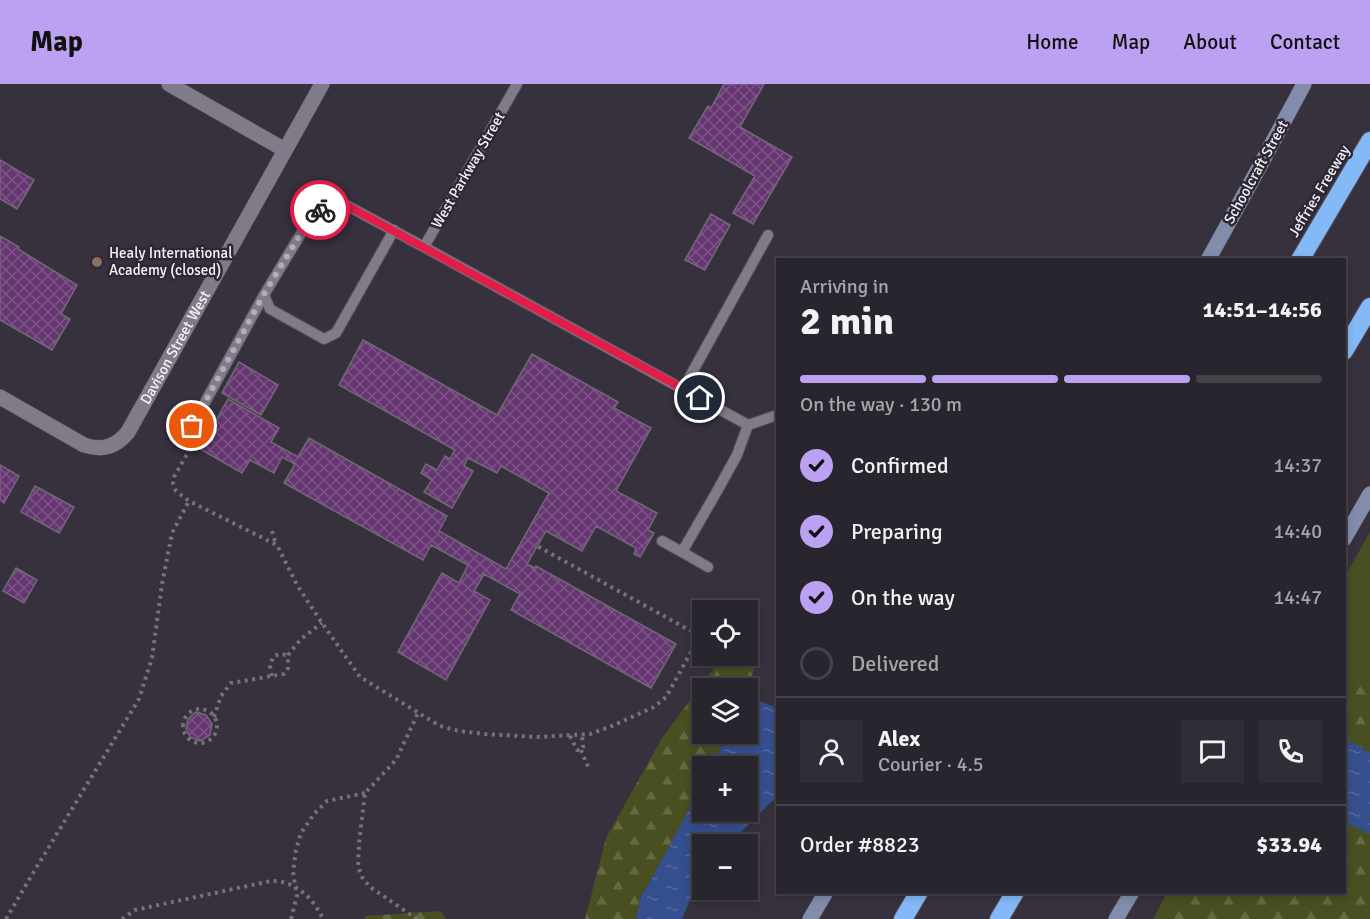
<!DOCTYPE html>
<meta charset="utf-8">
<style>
body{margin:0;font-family:Signika,sans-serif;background:#312d36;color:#f1f3f6;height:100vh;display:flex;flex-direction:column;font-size:22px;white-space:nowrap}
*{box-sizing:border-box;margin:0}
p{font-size:20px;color:#a5a5aa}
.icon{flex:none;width:33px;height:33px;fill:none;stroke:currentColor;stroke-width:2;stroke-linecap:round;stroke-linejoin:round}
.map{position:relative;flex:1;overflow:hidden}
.panel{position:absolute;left:776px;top:174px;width:570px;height:636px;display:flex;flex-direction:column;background:#29252e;border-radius:0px;box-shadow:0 3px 9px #0003,0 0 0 2px #45424a}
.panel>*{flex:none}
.fabs{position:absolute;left:692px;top:516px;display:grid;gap:12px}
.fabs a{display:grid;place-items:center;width:66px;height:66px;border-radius:0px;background:#29252e;box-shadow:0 3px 9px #0003,0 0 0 2px #45424a;font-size:30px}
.pin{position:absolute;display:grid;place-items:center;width:51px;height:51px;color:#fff;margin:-26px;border:3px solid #fff;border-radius:50%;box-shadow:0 2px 6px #0007}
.courier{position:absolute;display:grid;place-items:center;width:60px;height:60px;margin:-30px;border:4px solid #e11d48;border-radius:50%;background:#fff;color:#222;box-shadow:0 2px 8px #0007}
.overview em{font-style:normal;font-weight:800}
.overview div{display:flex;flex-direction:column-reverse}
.overview{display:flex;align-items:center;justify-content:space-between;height:102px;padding:0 24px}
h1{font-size:39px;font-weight:800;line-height:45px}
.bar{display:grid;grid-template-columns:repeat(4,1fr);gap:9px 6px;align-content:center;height:72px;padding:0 24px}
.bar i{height:8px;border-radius:4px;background:#45424a}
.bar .selected{background:#bca0f2}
.bar p{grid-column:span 4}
.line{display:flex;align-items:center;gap:15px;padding:0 24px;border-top:2px solid #45424a}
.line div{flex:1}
.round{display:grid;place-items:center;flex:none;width:63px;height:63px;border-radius:0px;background:#312d36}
ol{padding:0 24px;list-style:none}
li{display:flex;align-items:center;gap:18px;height:66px}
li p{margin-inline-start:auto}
li .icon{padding:6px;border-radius:50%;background:#bca0f2;color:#111;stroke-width:4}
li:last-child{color:#a5a5aa}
li i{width:33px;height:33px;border:3px solid #45424a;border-radius:50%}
header{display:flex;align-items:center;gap:36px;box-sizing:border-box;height:84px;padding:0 30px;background:#bca0f2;color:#111}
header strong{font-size:28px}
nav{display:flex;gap:33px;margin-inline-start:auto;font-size:21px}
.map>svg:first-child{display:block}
.green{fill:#494f20}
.forest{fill:url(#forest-firs)}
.water{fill:url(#water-ripples)}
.building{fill:url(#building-cross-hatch);stroke:#736976;stroke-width:1.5}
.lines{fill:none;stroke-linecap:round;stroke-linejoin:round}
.service-casing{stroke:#524d58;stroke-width:12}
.minor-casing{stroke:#524d58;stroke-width:16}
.secondary-casing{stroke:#524d58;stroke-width:16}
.motorway-casing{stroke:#524d58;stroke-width:20}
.path{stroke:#76717c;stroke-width:4;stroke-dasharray:3 4.5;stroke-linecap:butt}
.service{stroke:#807a89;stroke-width:10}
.minor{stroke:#807a89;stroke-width:15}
.secondary{stroke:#818daa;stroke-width:15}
.motorway{stroke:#82b9f6;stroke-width:18}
.done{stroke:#b2aeb8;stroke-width:6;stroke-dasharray:0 10.8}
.route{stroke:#e11d48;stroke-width:8}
.education-dot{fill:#8d6e63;stroke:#2d2834;stroke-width:2}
.labels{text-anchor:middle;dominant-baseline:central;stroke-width:5;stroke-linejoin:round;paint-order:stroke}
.street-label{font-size:15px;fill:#f5f2fa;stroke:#2d2834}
.poi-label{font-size:15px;fill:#f5f2fa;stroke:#2d2834;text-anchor:start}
</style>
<header>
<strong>Map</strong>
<nav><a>Home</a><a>Map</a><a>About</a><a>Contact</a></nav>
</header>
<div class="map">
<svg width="1370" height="835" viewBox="0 0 1370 835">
<defs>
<pattern id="forest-firs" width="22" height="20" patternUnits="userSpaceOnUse" patternTransform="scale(1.5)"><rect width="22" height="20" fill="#494f20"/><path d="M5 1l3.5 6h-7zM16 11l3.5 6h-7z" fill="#646941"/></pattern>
<pattern id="water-ripples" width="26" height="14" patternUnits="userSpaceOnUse" patternTransform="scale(1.5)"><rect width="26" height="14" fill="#354f8e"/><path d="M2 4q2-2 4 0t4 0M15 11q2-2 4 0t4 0" fill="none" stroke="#53699f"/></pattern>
<pattern id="building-cross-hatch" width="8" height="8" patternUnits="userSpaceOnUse" patternTransform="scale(1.5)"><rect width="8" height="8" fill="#653671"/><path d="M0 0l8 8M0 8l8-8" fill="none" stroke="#7c5486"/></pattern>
</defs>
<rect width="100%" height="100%" fill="#37313e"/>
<!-- green -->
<path class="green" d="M1370 448V835H1153L1167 809 1344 808V494Z"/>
<!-- forest -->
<path class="forest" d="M747 561 756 575 747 616V604H702V650H729L710 682H702V697L687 729 656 787 641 812 636 835H585L606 754 662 654 723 572H747Z
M1344 600 1368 604 1370 605V669L1357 661 1344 655Z
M1344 738 1370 750V835H1173L1166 829 1176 809 1344 808Z
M441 827 446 835H366L364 832Z"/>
<!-- water -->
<path class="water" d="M748 613 777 624V713L768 721 729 760H702V795L689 818 682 835H636L641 812 656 787 687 729 702 697V728H747V682H710L729 650H747V616Z
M1344 655 1357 661 1370 669V750L1344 738Z"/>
<!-- building -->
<path class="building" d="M724 0H764L740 43 792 73 753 140 733 129 755 92 689 54 708 22 711 24Z
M0 76 34 96 17 125 0 115Z
M711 130 730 141 705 186 685 176Z
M0 152 19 163 18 165 77 201 61 230 70 235 52 266 0 236Z
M363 256 497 331 532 270 618 318 614 324 651 344 616 407 657 429 648 446 654 449 640 473 634 470 636 464 596 442 582 467 546 447 527 480 535 484 536 482 676 560 651 604 511 526 520 510 484 490 474 507 490 516 446 596 398 568 442 489 459 499 468 481 431 461 423 476 284 399 295 380 282 373 274 389 250 376 242 389 200 365 228 315 279 344 271 358 298 373 309 354 447 432 439 447 506 485 549 409 501 382 497 389 468 374 464 382 473 387 452 424 424 408 432 396 421 389 426 380 437 386 445 372 450 375 455 366 339 301Z
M239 278 278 301 261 331 222 309Z
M0 381 19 392 4 419 0 416Z
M35 402 74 423 59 449 21 428Z
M16 484 37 496 24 519 3 507Z
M196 628 206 631 212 640 210 651 200 657 190 653 186 645 188 635Z"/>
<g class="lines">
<!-- service casing -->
<g class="service-casing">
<path id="service" d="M517 0 424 163 748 341
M394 146 336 249 324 255 270 225 264 211 314 128 346 121 424 163
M683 305 768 151
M748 341 777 331
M192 342 264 211
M662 457 682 468
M708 483 682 468 716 409 737 371 748 341"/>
</g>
<!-- minor casing -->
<g class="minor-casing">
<g id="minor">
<path d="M169 0 285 66"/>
<path id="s1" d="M0 313 84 361C102 367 116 363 128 348L322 0"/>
</g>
</g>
<!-- secondary casing -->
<g class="secondary-casing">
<path id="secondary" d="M1208 176 1255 91 1304 0
M1344 455 1370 410
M810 835 826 808
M1116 835 1132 808"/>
</g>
<!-- motorway casing -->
<g class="motorway-casing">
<path id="motorway" d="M1300 176 1370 57
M1344 267 1370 223
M903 835 919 808
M999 835 1015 808"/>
</g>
<!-- path -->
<path class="path" d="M194 358 174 393 173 400 176 407 189 417 277 461 297 501 322 539 360 593 440 642 459 647 485 650 537 653 590 650 612 642 654 623 666 613 700 552 537 462
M272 447 276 461
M272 592 270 582 273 573 279 570 288 571
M183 642a17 17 0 1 1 34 0a17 17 0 1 1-34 0Z
M214 633 221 612 231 599 284 590 288 584V571L301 555 322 539
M570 652 577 666H581L583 663 582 651
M581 666 589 685
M6 835 30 794 139 615 152 574 162 500 172 449 189 417
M122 835 135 826 271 797C295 796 314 815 323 835
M291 835 297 812 293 788 296 766 301 749 314 730 327 717 365 709
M417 835 370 803 362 793 358 782 359 759 365 709 396 676 418 629"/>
<!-- service -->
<use href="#service" class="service"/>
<!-- minor -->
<use href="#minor" class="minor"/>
<!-- secondary -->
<use href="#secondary" class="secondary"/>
<!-- motorway -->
<use href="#motorway" class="motorway"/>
</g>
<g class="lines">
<!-- done -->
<path class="done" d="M192 342 264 210 314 128 320 126"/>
<!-- route -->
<path class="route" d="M320 126 346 121 700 314"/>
</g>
<!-- markers -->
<circle class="education-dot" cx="97" cy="178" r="6"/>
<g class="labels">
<!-- street labels -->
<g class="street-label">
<text transform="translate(468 86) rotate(-60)">West Parkway Street</text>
<text transform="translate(1256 88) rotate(-61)">Schoolcraft Street</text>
<text transform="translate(1319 107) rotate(-59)">Jeffries Freeway</text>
<text stroke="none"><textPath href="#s1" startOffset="243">Davison Street West</textPath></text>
</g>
<!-- poi labels -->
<g class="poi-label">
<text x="109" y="169">Healy International<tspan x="109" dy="17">Academy (closed)</tspan></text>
</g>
</g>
</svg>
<div class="fabs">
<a><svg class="icon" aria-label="locate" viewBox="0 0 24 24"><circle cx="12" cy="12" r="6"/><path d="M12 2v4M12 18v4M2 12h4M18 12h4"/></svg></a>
<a><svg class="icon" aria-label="layers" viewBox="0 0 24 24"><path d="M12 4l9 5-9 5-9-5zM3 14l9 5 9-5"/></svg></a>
<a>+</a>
<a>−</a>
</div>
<div class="pin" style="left:192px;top:342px;background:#ea580c"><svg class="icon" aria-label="bag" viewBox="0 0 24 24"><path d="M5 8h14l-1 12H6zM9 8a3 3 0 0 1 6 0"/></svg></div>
<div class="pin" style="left:700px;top:314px;background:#1f2937"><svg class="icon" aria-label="home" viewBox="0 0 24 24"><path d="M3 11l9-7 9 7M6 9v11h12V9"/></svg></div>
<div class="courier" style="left:320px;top:126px"><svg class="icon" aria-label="bike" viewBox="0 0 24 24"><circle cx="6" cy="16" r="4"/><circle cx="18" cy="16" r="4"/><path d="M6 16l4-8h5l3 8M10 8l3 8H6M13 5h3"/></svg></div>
<section class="panel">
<div class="overview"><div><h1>2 min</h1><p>Arriving in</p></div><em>14:51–14:56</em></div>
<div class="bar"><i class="selected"></i><i class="selected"></i><i class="selected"></i><i></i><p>On the way · 130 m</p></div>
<ol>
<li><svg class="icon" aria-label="check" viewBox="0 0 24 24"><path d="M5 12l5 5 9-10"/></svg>Confirmed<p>14:37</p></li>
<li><svg class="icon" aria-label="check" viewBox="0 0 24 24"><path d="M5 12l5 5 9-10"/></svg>Preparing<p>14:40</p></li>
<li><svg class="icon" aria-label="check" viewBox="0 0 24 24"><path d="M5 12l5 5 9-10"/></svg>On the way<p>14:47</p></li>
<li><i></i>Delivered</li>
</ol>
<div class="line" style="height:108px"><a class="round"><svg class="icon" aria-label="person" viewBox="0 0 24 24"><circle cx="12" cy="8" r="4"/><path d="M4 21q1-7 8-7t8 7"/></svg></a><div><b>Alex</b><p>Courier · 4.5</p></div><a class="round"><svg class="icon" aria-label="chat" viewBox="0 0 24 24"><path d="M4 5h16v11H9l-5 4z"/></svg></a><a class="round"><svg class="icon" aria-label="phone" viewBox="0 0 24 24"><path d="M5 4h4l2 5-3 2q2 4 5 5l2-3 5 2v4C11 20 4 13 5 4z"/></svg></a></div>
<div class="line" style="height:78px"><div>Order #8823</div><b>$33.94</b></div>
</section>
</div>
